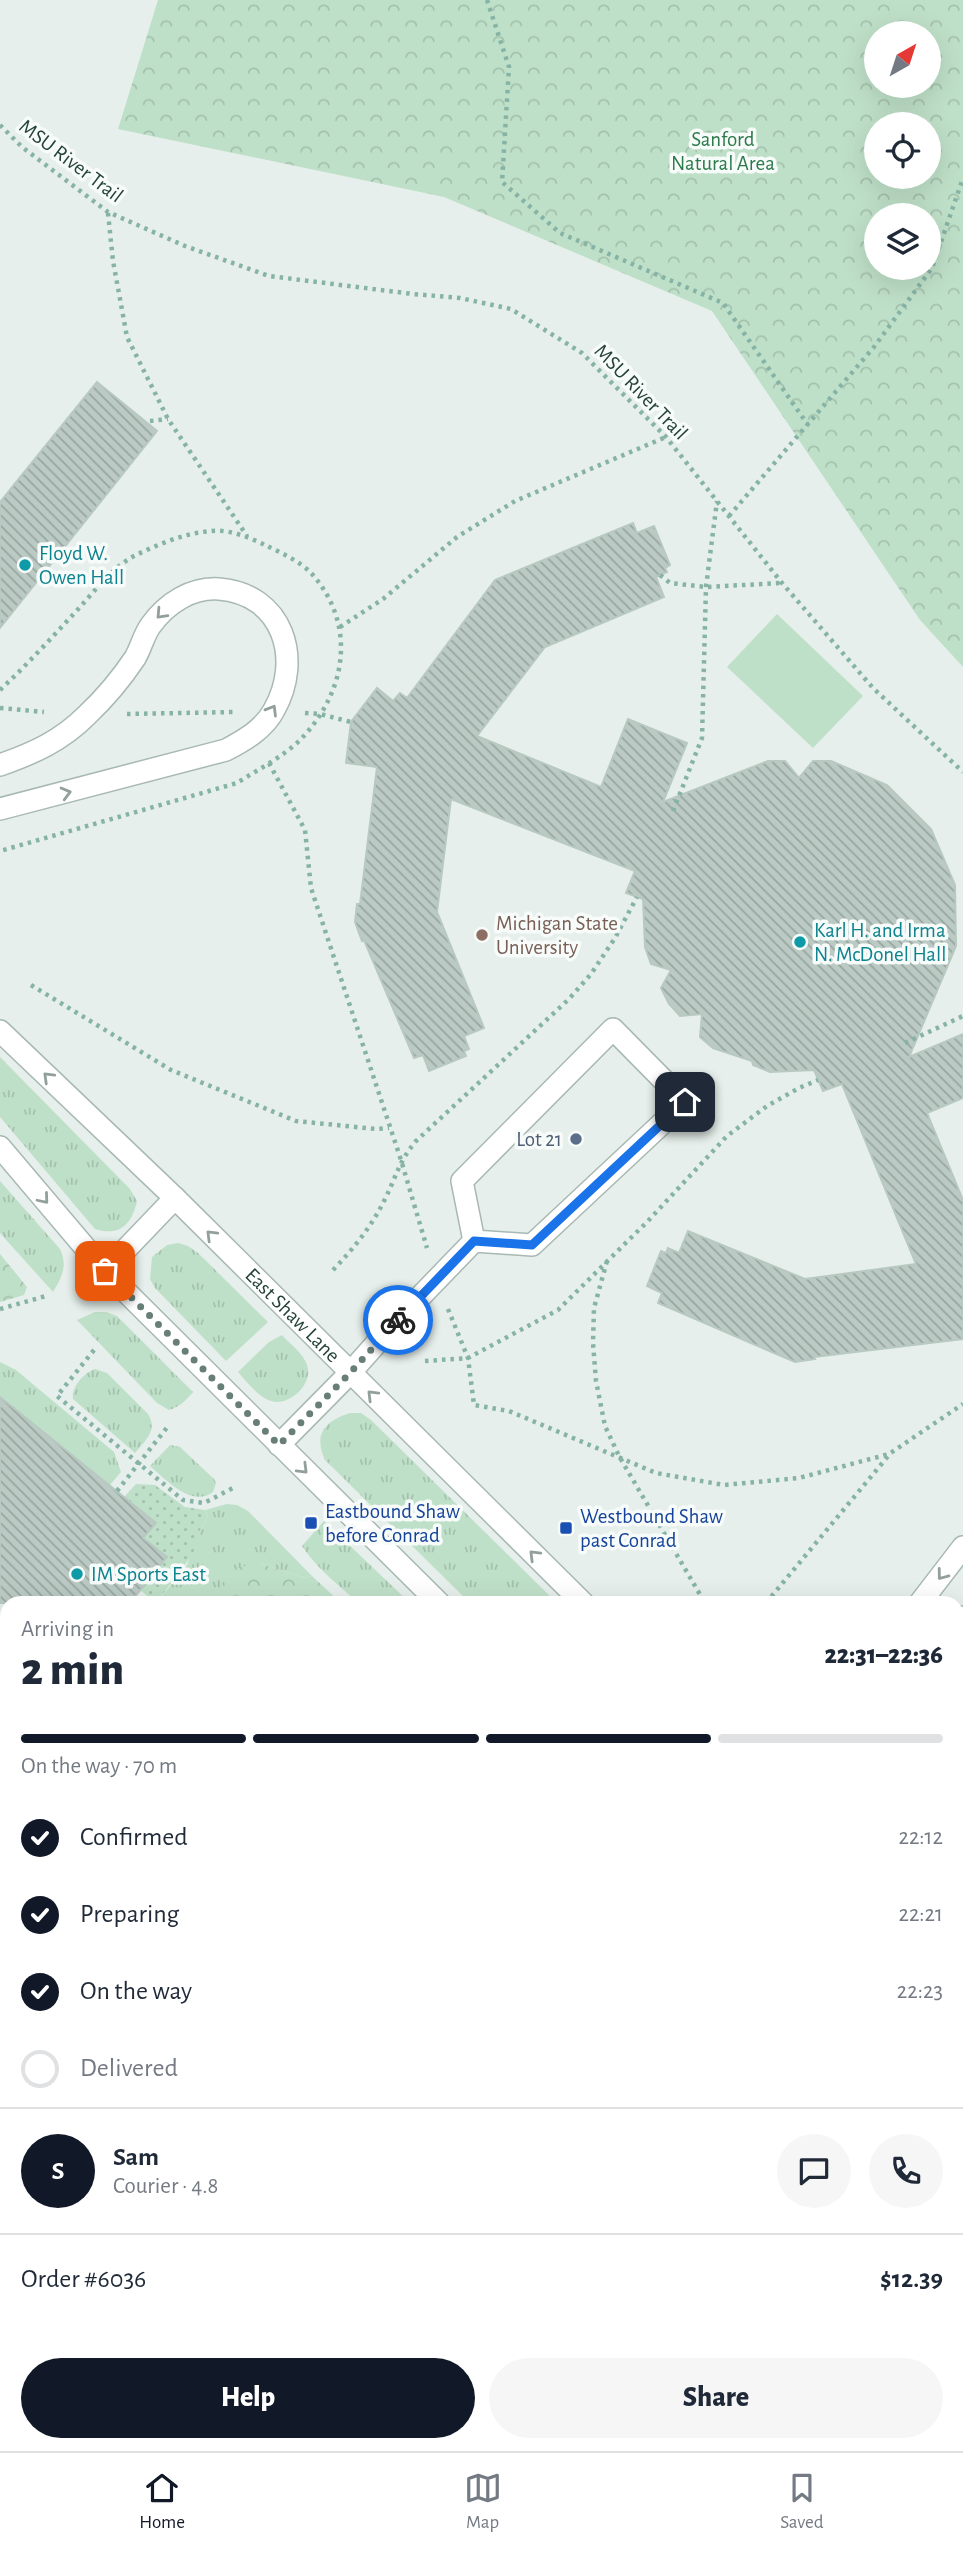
<!DOCTYPE html>
<meta charset="utf-8">
<style>
body{margin:0;font-family:"Alegreya Sans",sans-serif;background:#f6f6f7;color:#1f2937;height:100vh;display:flex;flex-direction:column;font-size:26px;white-space:nowrap}
*{box-sizing:border-box;margin:0}
p{font-size:23px;color:#747a83}
.icon{flex:none;width:38px;height:38px;fill:none;stroke:currentColor;stroke-width:2;stroke-linecap:round;stroke-linejoin:round}
.map{position:relative;flex:1;overflow:hidden}
.sheet{position:absolute;left:0px;top:1596px;width:964px;height:856px;display:flex;flex-direction:column;background:#fff;border-radius:21px 21px 0 0;box-shadow:0 7px 28px #0002}
.sheet>*{flex:none}
.needle{width:46px;rotate:39deg}
.tools{position:absolute;left:864px;top:21px;display:grid;gap:14px}
.tools a{display:grid;place-items:center;width:77px;height:77px;border-radius:50%;background:#fff;box-shadow:0 7px 28px #0002;font-size:35px}
.pin{position:absolute;display:grid;place-items:center;width:60px;height:60px;color:#fff;margin:-30px;border-radius:14px;box-shadow:0 4px 10px #0006}
.courier{position:absolute;display:grid;place-items:center;width:70px;height:70px;margin:-35px;border:5px solid #1a73e8;border-radius:50%;background:#fff;color:#222;box-shadow:0 2px 9px #0007}
.overview em{font-style:normal;font-weight:800}
.overview div{display:flex;flex-direction:column-reverse}
.overview{display:flex;align-items:center;justify-content:space-between;height:119px;padding:0 21px}
h1{font-size:46px;font-weight:800;line-height:52px}
.bar{display:grid;grid-template-columns:repeat(4,1fr);gap:10px 7px;align-content:center;height:84px;padding:0 21px}
.bar i{height:9px;border-radius:5px;background:#e0e1e3}
.bar .active{background:#111827}
.bar p{grid-column:span 4}
.line{display:flex;align-items:center;gap:18px;padding:0 21px;border-top:2px solid #e0e1e3}
.line div{flex:1}
.round{display:grid;place-items:center;flex:none;width:74px;height:74px;border-radius:37px;background:#f6f6f7}
ol{padding:0 21px;list-style:none}
li{display:flex;align-items:center;gap:21px;height:77px}
li p{margin-inline-start:auto}
li .icon{padding:7px;border-radius:50%;background:#111827;color:#fff;stroke-width:4}
li:last-child{color:#747a83}
li i{width:38px;height:38px;border:4px solid #e0e1e3;border-radius:50%}
.button{display:flex;gap:14px;margin-top:auto;padding:14px 21px}
.button a{flex:1;height:80px;border-radius:42px;background:#111827;color:#fff;font-size:28px;font-weight:800;line-height:80px;text-align:center}
.button a+a{background:#f6f6f7;color:#1f2937}
.dock{display:flex;justify-content:space-around;align-items:center;height:98px;border-top:2px solid #e0e1e3;background:#fff;font-size:19px;color:#747a83}
.dock a{display:grid;justify-items:center;gap:4px}
.dock .active{color:#111827}
.map>svg:first-child{display:block}
.grass{fill:url(#grass-tufts)}
.forest{fill:url(#forest-crowns);fill-rule:evenodd}
.garden{fill:url(#garden-dots)}
.pitch{fill:#bfe0c8}
.building{fill:url(#building-back-hatch);stroke:#b8c9c2;stroke-width:2}
.lines{fill:none;stroke-linecap:round;stroke-linejoin:round}
.minor-casing{stroke:#a8b8b2;stroke-width:24}
.path{stroke:#86b3a5;stroke-width:4.5;stroke-dasharray:3.5 5;stroke-linecap:butt}
.minor{stroke:#fff;stroke-width:21}
.oneway{stroke:#92a09c}
.done{stroke:#687f78;stroke-width:7;stroke-dasharray:0 12.6}
.route{stroke:#1a73e8;stroke-width:9}
.culture-dot{fill:#0f9aa8;stroke:#f7fbf9;stroke-width:2.5}
.education-dot{fill:#8d6e63;stroke:#f7fbf9;stroke-width:2.5}
.service-dot{fill:#5c6f8a;stroke:#f7fbf9;stroke-width:2.5}
.transit-dot{fill:#1a4fb4;stroke:#f7fbf9;stroke-width:2.5}
.labels{text-anchor:middle;dominant-baseline:central;stroke-width:7;stroke-linejoin:round;paint-order:stroke}
.park-label{font-size:21px;fill:#2d7a4b;stroke:#f7fbf9}
.street-label{font-size:21px;fill:#24423a;stroke:#f7fbf9}
.culture-label{font-size:21px;fill:#0d838f;stroke:#f7fbf9;text-anchor:start}
.education-label{font-size:21px;fill:#785e54;stroke:#f7fbf9;text-anchor:start}
.service-label{font-size:21px;fill:#4e5e75;stroke:#f7fbf9;text-anchor:end}
.transit-label{font-size:21px;fill:#164399;stroke:#f7fbf9;text-anchor:start}
</style>
<div class="map">
<svg width="963" height="2451" viewBox="0 0 963 2451">
<defs>
<pattern id="grass-tufts" width="24" height="20" patternUnits="userSpaceOnUse" patternTransform="scale(1.75)"><rect width="24" height="20" fill="#bfe0c8"/><path d="M3 7l-1-3M5 7V3M7 7l1-3M15 17l-1-3M17 17v-4M19 17l1-3" fill="none" stroke="#a4c1ad"/></pattern>
<pattern id="forest-crowns" width="20" height="18" patternUnits="userSpaceOnUse" patternTransform="scale(1.75)"><rect width="20" height="18" fill="#bfe0c8"/><path d="M2 6a3 3 0 1 1 6 0M12 15a3 3 0 1 1 6 0" fill="none" stroke="#a4c1ad"/></pattern>
<pattern id="garden-dots" width="8" height="8" patternUnits="userSpaceOnUse" patternTransform="scale(1.75)"><rect width="8" height="8" fill="#bfe0c8"/><path d="M2 2h.1M6 6h.1" fill="none" stroke="#a4c1ad" stroke-width="1.8" stroke-linecap="round"/></pattern>
<pattern id="building-back-hatch" width="6" height="6" patternUnits="userSpaceOnUse" patternTransform="scale(1.75)"><rect width="6" height="6" fill="#bbcac4"/><path d="M-1 5l2 2M0 0l6 6M5-1l2 2" fill="none" stroke="#98a6a0"/></pattern>
</defs>
<rect width="100%" height="100%" fill="#e6efeb"/>
<!-- grass -->
<path class="grass" d="M0 1057 130 1189 137 1201C132 1224 120 1237 95 1229L0 1117Z
M0 1181 60 1249C68 1266 62 1277 53 1292L0 1233Z
M178 1243 188 1246 198 1253 268 1322 226 1361 155 1288 150 1279 152 1257 167 1245Z
M95 1312H106L117 1316 193 1392C186 1400 180 1407 169 1410L157 1403 77 1320Z
M282 1335C290 1344 304 1354 307 1365 314 1384 289 1407 271 1401 258 1397 247 1382 238 1372L269 1342Z
M0 1362 16 1370 114 1452 121 1472 110 1485 9 1404 0 1414Z
M95 1369 107 1373 148 1414C158 1430 146 1440 135 1453L73 1399C71 1387 84 1373 95 1369Z
M350 1413H361L371 1420 557 1603H470L325 1460C313 1434 325 1421 350 1413Z
M170 1445 180 1447 214 1479 216 1483 213 1492C192 1508 166 1480 150 1466Z
M227 1504 237 1505 248 1511 312 1576 305 1578 259 1563 221 1600 223 1603H156L187 1565 200 1530 208 1516 205 1510Z
M324 1521 410 1603H358C340 1586 316 1568 302 1546Z
M0 1729 7 1735V1869L0 1873Z
M7 1882V2445H151L146 2451H0V1886Z
M957 2017 963 2021V2080L957 2075Z
M957 2181 963 2186V2316L957 2313Z
M372 2445H422L423 2451H372Z
M547 2445H632L641 2451H554Z"/>
<!-- forest -->
<path class="forest" d="M158 0H963V667L920 620 712 311 444 197 118 129ZM877 33H929V86H877ZM877 124H929V177H877ZM877 215H929V268H877Z
M0 1254 27 1287 24 1295 0 1302Z
M259 1563 305 1578 312 1576 341 1603H223L220 1588C229 1572 240 1565 259 1563Z"/>
<!-- garden -->
<path class="garden" d="M136 1484 155 1485 185 1507 205 1510 208 1516 200 1530 193 1554 156 1603 140 1590 143 1538 156 1523 124 1497Z
M422 2445H484L479 2451H423Z
M671 2445H700L708 2451H667Z"/>
<!-- pitch -->
<path class="pitch" d="M777 614 863 696 813 748 727 667Z"/>
<!-- building -->
<path class="building" d="M97 382 157 431 0 628V502Z
M633 523 637 533 654 526 670 565 665 568 667 572 656 577 664 597 545 647 477 736 601 787 628 719 687 743 663 802 768 761H785L799 778 813 761H831L887 785 931 829 955 885 956 946 909 1057 963 1034V1098L927 1113 963 1200V1339L814 1357 815 1359 795 1362 658 1303 662 1293 647 1286 661 1251 666 1253 668 1248 679 1253 688 1231 805 1279 916 1264 842 1084 823 1091 814 1070 770 1072 753 1065 752 1061 713 1048 700 1037 702 1014 680 1016 669 1004 661 988 671 970 651 964 645 947 643 899 626 893 635 871 451 799 437 912 484 1028 464 1036 469 1049 464 1051 466 1056 429 1071 423 1055 414 1058 364 940 362 941 355 922 357 904H360L377 767 346 763 351 722 377 688 393 701 400 693 407 698 495 580Z
M0 1397 156 1523 143 1538 167 1557 130 1603H0Z"/>
<g class="lines">
<!-- minor casing -->
<g class="minor-casing">
<g id="minor">
<path d="M0 765C34 753 61 741 87 715 105 698 121 679 135 658 141 648 144 634 151 625 167 603 192 587 219 589 283 594 303 659 274 710 264 729 245 740 226 750L0 809"/>
<path id="s1" d="M0 1031 175 1198 583 1603"/>
<path d="M0 1147 105 1271 439 1603"/>
<path d="M105 1271 175 1198"/>
<path d="M279 1445 350 1373 391 1327 474 1241 532 1245 685 1102 613 1029 462 1181 474 1241"/>
<path d="M920 1603 963 1547"/>
<path d="M957 1622 963 1617"/>
<path d="M957 1758 963 1763"/>
<path d="M957 1971 963 1976"/>
<path d="M957 2106 963 2111"/>
<path d="M957 2334 963 2337"/>
<path d="M957 2386 963 2381"/>
<path d="M167 2451 172 2445"/>
<path d="M220 2451 226 2445"/>
</g>
</g>
<!-- path -->
<path class="path" d="M487 0 509 67 502 182 560 233 723 303 808 425
M0 125 22 147 108 212 185 246 269 276 413 294 460 298 511 309 582 353 666 437 782 583 873 688 963 772
M108 213 113 261 127 337 168 419 247 536
M150 421 168 419
M729 516 874 347 932 268 963 178
M660 575 670 583 706 587 781 583
M340 627 383 599 457 537 515 501 666 437
M0 690C29 663 55 634 81 606 97 588 114 566 136 555 159 544 185 533 211 531 230 529 251 538 267 546 282 553 301 562 312 574 358 626 346 694 299 741 281 758 257 770 237 783L0 851
M0 708 44 712
M305 713 320 714 351 722
M127 714 233 712
M269 763 305 830 311 888 401 1160 427 1248
M673 811 702 738 706 587 717 501
M31 985 171 1070 296 1121 376 1129 389 1128
M905 1043 963 1016
M607 1261 594 1308 593 1343 596 1381 605 1426 619 1456 705 1603
M333 1270C354 1248 372 1226 385 1199 397 1175 398 1163 416 1141L569 999 591 974 615 938 637 897
M0 1309 46 1296
M448 1309 468 1358 474 1405 509 1411 656 1473 724 1485 799 1478 889 1454 963 1404
M94 1350 57 1396 183 1500 204 1503 233 1488
M425 1361 468 1358 558 1310 647 1222 727 1136 767 1106 799 1088 818 1080
M117 1491 169 1425
M766 1603 889 1455
M0 1718 7 1724
M0 1878 7 1874
M957 2423 963 2420
M363 2445V2451
M514 2445 522 2451
M722 2445 740 2451
M805 2445 806 2451
M900 2451 916 2445"/>
<!-- minor -->
<use href="#minor" class="minor"/>
</g>
<!-- one-way arrows -->
<defs><path id="oneway-chevron" d="M-2-3.5L2.5 0L-2 3.5" fill="none" stroke-width="1.6" stroke-linecap="round" stroke-linejoin="round" transform="scale(1.75)"/></defs>
<g class="oneway">
<use href="#oneway-chevron" transform="translate(161 614) rotate(133)"/>
<use href="#oneway-chevron" transform="translate(272 710) rotate(-59)"/>
<use href="#oneway-chevron" transform="translate(66 793) rotate(-15)"/>
<use href="#oneway-chevron" transform="translate(48 1077) rotate(-136)"/>
<use href="#oneway-chevron" transform="translate(44 1199) rotate(50)"/>
<use href="#oneway-chevron" transform="translate(211 1235) rotate(-135)"/>
<use href="#oneway-chevron" transform="translate(372 1395) rotate(-135)"/>
<use href="#oneway-chevron" transform="translate(303 1469) rotate(45)"/>
<use href="#oneway-chevron" transform="translate(534 1555) rotate(-135)"/>
<use href="#oneway-chevron" transform="translate(942 1575) rotate(127)"/>
</g>
<g class="lines">
<!-- done -->
<path class="done" d="M105 1271 279 1445 350 1373 398 1320"/>
<!-- route -->
<path class="route" d="M398 1320 474 1241 532 1245 685 1102"/>
</g>
<!-- markers -->
<g class="culture-dot">
<circle cx="25" cy="565" r="7"/>
<circle cx="800" cy="942" r="7"/>
<circle cx="77" cy="1574" r="7"/>
</g>
<circle class="education-dot" cx="482" cy="935" r="7"/>
<circle class="service-dot" cx="576" cy="1139" r="7"/>
<g class="transit-dot">
<rect x="304" y="1516" width="14" height="14" rx="3.5"/>
<rect x="559" y="1521" width="14" height="14" rx="3.5"/>
</g>
<g class="labels">
<!-- park labels -->
<g class="park-label">
<text x="723" y="139">Sanford<tspan x="723" dy="24">Natural Area</tspan></text>
</g>
<!-- street labels -->
<g class="street-label">
<text transform="translate(71 161) rotate(37)">MSU River Trail</text>
<text transform="translate(641 392) rotate(46)">MSU River Trail</text>
<text stroke="none"><textPath href="#s1" startOffset="408">East Shaw Lane</textPath></text>
</g>
<!-- culture labels -->
<g class="culture-label">
<text x="39" y="553">Floyd W.<tspan x="39" dy="24">Owen Hall</tspan></text>
<text x="814" y="930">Karl H. and Irma<tspan x="814" dy="24">N. McDonel Hall</tspan></text>
<text x="91" y="1574">IM Sports East</text>
</g>
<!-- education labels -->
<g class="education-label">
<text x="496" y="923">Michigan State<tspan x="496" dy="24">University</tspan></text>
</g>
<!-- service labels -->
<g class="service-label">
<text x="562" y="1139">Lot 21</text>
</g>
<!-- transit labels -->
<g class="transit-label">
<text x="325" y="1511">Eastbound Shaw<tspan x="325" dy="24">before Conrad</tspan></text>
<text x="580" y="1516">Westbound Shaw<tspan x="580" dy="24">past Conrad</tspan></text>
</g>
</g>
</svg>
<div class="tools">
<a><svg class="needle" viewBox="-14 -14 28 28"><path d="M0-13l5 13h-10z" fill="#e53935"/><path d="M0 13l5-13h-10z" fill="#747a83"/></svg></a>
<a><svg class="icon" aria-label="locate" viewBox="0 0 24 24"><circle cx="12" cy="12" r="6"/><path d="M12 2v4M12 18v4M2 12h4M18 12h4"/></svg></a>
<a><svg class="icon" aria-label="layers" viewBox="0 0 24 24"><path d="M12 4l9 5-9 5-9-5zM3 14l9 5 9-5"/></svg></a>
</div>
<div class="pin" style="left:105px;top:1271px;background:#ea580c"><svg class="icon" aria-label="bag" viewBox="0 0 24 24"><path d="M5 8h14l-1 12H6zM9 8a3 3 0 0 1 6 0"/></svg></div>
<div class="pin" style="left:685px;top:1102px;background:#1f2937"><svg class="icon" aria-label="home" viewBox="0 0 24 24"><path d="M3 11l9-7 9 7M6 9v11h12V9"/></svg></div>
<div class="courier" style="left:398px;top:1320px"><svg class="icon" aria-label="bike" viewBox="0 0 24 24"><circle cx="6" cy="16" r="4"/><circle cx="18" cy="16" r="4"/><path d="M6 16l4-8h5l3 8M10 8l3 8H6M13 5h3"/></svg></div>
<section class="sheet">
<div class="overview"><div><h1>2 min</h1><p>Arriving in</p></div><em>22:31–22:36</em></div>
<div class="bar"><i class="active"></i><i class="active"></i><i class="active"></i><i></i><p>On the way · 70 m</p></div>
<ol>
<li><svg class="icon" aria-label="check" viewBox="0 0 24 24"><path d="M5 12l5 5 9-10"/></svg>Confirmed<p>22:12</p></li>
<li><svg class="icon" aria-label="check" viewBox="0 0 24 24"><path d="M5 12l5 5 9-10"/></svg>Preparing<p>22:21</p></li>
<li><svg class="icon" aria-label="check" viewBox="0 0 24 24"><path d="M5 12l5 5 9-10"/></svg>On the way<p>22:23</p></li>
<li><i></i>Delivered</li>
</ol>
<div class="line" style="height:126px"><b class="round" style="background:#111827;color:#fff">S</b><div><b>Sam</b><p>Courier · 4.8</p></div><a class="round"><svg class="icon" aria-label="chat" viewBox="0 0 24 24"><path d="M4 5h16v11H9l-5 4z"/></svg></a><a class="round"><svg class="icon" aria-label="phone" viewBox="0 0 24 24"><path d="M5 4h4l2 5-3 2q2 4 5 5l2-3 5 2v4C11 20 4 13 5 4z"/></svg></a></div>
<div class="line" style="height:91px"><div>Order #6036</div><b>$12.39</b></div>
<div class="button"><a>Help</a><a>Share</a></div>
</section>
</div>
<nav class="dock">
<a class="active"><svg class="icon" aria-label="home" viewBox="0 0 24 24"><path d="M3 11l9-7 9 7M6 9v11h12V9"/></svg>Home</a>
<a><svg class="icon" aria-label="map" viewBox="0 0 24 24"><path d="M3 6l6-2 6 2 6-2v14l-6 2-6-2-6 2zM9 4v14M15 6v14"/></svg>Map</a>
<a><svg class="icon" aria-label="saved" viewBox="0 0 24 24"><path d="M7 4h10v16l-5-4-5 4z"/></svg>Saved</a>
</nav>
